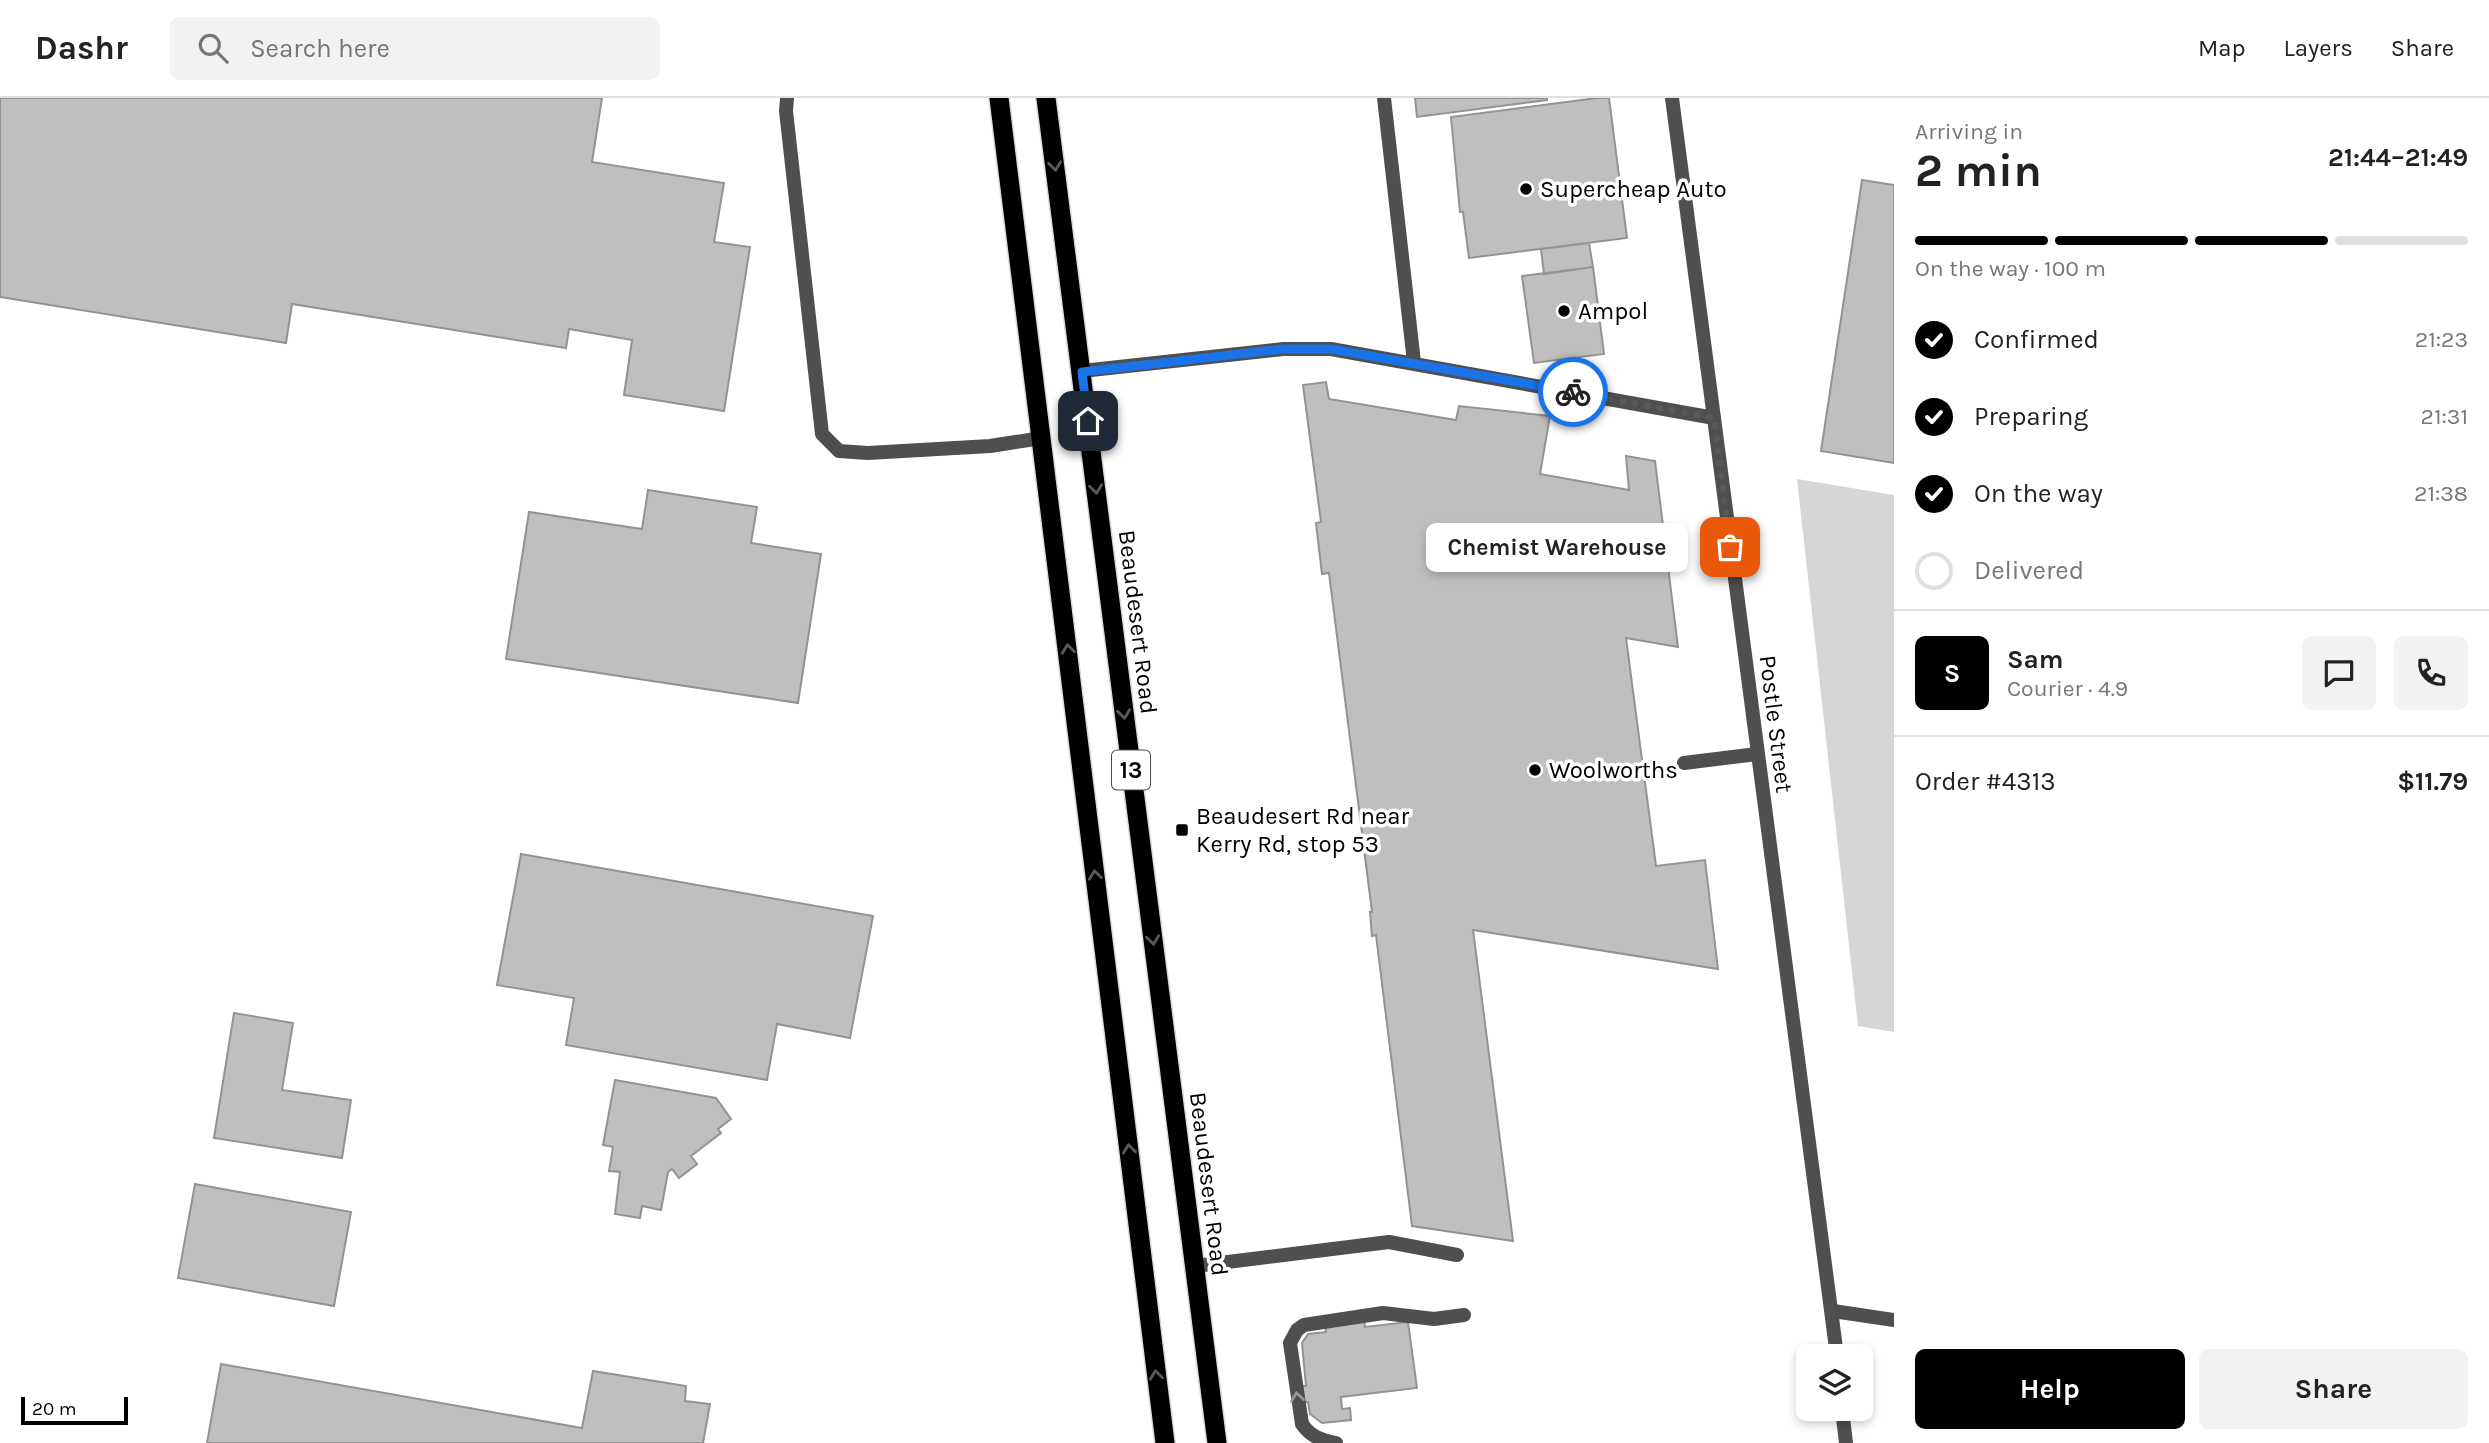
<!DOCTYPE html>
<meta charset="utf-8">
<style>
body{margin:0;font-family:Karla,sans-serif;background:#f2f2f2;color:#222;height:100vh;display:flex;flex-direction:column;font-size:26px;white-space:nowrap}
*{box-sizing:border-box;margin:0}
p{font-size:23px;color:#767676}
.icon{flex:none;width:38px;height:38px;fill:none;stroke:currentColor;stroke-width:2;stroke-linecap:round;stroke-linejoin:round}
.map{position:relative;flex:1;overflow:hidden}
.sheet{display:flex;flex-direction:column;background:#fff;width:595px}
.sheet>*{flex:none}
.buttons{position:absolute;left:1796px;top:1246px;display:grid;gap:14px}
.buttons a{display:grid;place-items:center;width:77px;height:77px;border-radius:10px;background:#fff;box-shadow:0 4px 10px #0003;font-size:35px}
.scale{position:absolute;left:21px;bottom:18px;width:107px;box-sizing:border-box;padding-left:7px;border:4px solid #000;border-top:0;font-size:19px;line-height:24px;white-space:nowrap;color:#000;-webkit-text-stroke:5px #fff;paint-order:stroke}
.pin{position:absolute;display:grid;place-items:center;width:60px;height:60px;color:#fff;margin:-30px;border-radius:14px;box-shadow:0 4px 10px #0006}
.courier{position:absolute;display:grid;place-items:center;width:70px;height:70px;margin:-35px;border:5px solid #1a73e8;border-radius:50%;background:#fff;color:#222;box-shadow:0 2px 9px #0007}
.bubble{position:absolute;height:49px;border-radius:10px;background:#fff;box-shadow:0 4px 10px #0003;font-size:23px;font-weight:700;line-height:49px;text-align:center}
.headline em{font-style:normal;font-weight:700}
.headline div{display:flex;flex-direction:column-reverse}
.headline{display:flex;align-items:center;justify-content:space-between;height:119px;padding:0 21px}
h1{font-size:46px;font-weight:700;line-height:52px}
.bar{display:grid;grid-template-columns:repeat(4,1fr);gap:10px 7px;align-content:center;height:84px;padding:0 21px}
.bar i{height:9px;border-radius:5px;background:#e0e0e0}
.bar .current{background:#000}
.bar p{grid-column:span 4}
.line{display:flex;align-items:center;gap:18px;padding:0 21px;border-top:2px solid #e0e0e0}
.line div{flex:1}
.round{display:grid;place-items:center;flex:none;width:74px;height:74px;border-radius:10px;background:#f2f2f2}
ol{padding:0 21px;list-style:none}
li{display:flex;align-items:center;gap:21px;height:77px}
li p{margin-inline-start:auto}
li .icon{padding:7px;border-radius:50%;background:#000;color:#fff;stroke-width:4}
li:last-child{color:#767676}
li i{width:38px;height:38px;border:4px solid #e0e0e0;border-radius:50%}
.action{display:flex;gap:14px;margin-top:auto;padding:14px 21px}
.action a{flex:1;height:80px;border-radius:10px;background:#000;color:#fff;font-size:28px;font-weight:700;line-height:80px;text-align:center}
.action a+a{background:#f2f2f2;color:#222}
header{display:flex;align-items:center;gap:42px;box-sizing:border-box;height:98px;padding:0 35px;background:#fff;border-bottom:2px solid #e0e0e0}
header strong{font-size:33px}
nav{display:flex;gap:38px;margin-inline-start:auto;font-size:24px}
.search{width:490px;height:63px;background:#f2f2f2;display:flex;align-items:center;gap:18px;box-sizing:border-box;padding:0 24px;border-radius:10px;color:#767676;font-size:26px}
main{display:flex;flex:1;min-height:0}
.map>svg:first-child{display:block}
.green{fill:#d6d6d6}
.building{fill:#bfbfbf;stroke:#939393;stroke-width:2}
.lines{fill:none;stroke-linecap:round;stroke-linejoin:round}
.trunk-casing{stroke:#dbdbdb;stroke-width:22}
.service{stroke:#4f4f4f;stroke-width:14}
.minor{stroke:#4f4f4f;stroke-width:14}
.trunk{stroke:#000;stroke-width:19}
.oneway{stroke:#595959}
.oneway2{stroke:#959595}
.done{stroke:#595959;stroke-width:7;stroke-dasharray:0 12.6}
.route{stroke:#1a73e8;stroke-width:9}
.poi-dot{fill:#000;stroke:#fff;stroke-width:2.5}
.labels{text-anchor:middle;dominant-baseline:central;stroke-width:7;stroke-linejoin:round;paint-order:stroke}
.shield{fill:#fff;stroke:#4c4c4c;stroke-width:2}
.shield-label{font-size:23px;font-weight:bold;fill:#000}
.poi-label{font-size:24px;fill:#000;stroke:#fff;text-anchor:start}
.street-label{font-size:24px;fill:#000;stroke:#fff}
</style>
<header>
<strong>Dashr</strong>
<div class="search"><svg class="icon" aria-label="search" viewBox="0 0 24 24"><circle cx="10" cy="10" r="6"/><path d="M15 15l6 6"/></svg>Search here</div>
<nav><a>Map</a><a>Layers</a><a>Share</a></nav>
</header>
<main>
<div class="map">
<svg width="1894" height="1345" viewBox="0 0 1894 1345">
<rect width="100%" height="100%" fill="#fff"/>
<!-- green -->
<path class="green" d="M1797 381 1894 397V934L1858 928Z"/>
<!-- building -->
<path class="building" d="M0 0H602L592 64 724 85 714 144 750 149 724 313 624 297 632 242 569 231 566 250 292 206 286 245 0 199Z
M1415 0H1547V2L1417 19Z
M1597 0H1609L1627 140 1469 160 1463 114H1460L1451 19Z
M1862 82 1894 87V365L1821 353Z
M1589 145 1593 169 1544 176 1541 151Z
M1593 169 1604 256 1534 265 1522 178Z
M1326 284 1329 301 1456 322 1459 308 1550 318 1540 376 1629 392 1626 358 1655 363 1678 549 1626 540 1656 768 1705 762 1718 871 1473 832 1513 1143 1412 1128 1376 837 1372 838 1370 814H1372L1329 475 1322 476 1316 425 1321 424 1303 287Z
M648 392 757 409 751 445 821 456 798 605 506 561 529 414 642 431Z
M521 756 873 818 850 940 777 926 767 982 566 947 574 900 497 887Z
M234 915 293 925 282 992 351 1002 342 1060 214 1040Z
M615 982 716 1000 731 1021 718 1031 721 1035 691 1058 697 1066 679 1080 672 1071 668 1074 661 1112 642 1108 640 1120 615 1116 620 1074 609 1073 613 1049 603 1047Z
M195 1086 351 1114 334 1208 178 1180Z
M1364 1218 1365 1229 1408 1224 1417 1290 1341 1299 1342 1311 1350 1310 1351 1322 1322 1325 1310 1316 1308 1304 1297 1305 1296 1288H1306L1302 1245 1308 1236 1326 1234 1324 1222Z
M221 1266 582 1330 593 1273 686 1288 685 1303 710 1306 703 1345H207Z"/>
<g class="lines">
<!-- trunk casing -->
<g class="trunk-casing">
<path id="trunk" d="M999 0 1165 1345
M1046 0 1217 1345"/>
</g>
<!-- service -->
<path class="service" d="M787 0 786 13 822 336 839 353 868 355 990 348 1042 340
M1384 0 1414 264
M1082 273 1283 251H1331L1714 320
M1684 665 1757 656
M1195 1168 1389 1144 1457 1157
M1336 1345C1321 1342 1311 1339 1302 1326L1290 1245 1297 1232 1304 1227 1383 1215 1434 1221 1464 1217"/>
<!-- minor -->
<path class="minor" d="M1672 0 1837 1258
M1833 1213 1894 1222
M1842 1311 1846 1345"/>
<!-- trunk -->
<use href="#trunk" class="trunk"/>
</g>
<!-- one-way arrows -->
<defs><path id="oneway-chevron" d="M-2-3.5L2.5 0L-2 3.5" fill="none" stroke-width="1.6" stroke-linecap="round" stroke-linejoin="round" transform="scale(1.75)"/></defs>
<g class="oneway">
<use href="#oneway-chevron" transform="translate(1055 68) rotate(83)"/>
<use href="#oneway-chevron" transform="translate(1096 391) rotate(83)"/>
<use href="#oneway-chevron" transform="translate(1068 551) rotate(-97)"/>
<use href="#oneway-chevron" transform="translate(1124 616) rotate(83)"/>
<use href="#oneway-chevron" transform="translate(1095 777) rotate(-97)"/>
<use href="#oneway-chevron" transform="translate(1153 842) rotate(83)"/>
<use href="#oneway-chevron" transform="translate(1129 1051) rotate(-97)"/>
<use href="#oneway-chevron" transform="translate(1156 1277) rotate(-97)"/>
</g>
<use class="oneway2" href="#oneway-chevron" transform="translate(1297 1299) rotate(-98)"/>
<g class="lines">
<!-- done -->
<path class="done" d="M1573 294 1714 320 1730 449"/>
<!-- route -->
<path class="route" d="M1088 323 1082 274 1283 251H1331L1573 294"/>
</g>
<!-- markers -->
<g class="poi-dot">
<circle cx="1526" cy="91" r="7"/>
<circle cx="1564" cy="213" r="7"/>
<circle cx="1535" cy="672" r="7"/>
<rect x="1175" y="725" width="14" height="14" rx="3.5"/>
</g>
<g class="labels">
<!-- shield labels -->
<rect class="shield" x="1112" y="652.5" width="38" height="39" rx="5"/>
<g class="shield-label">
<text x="1131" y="672">13</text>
</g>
<!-- poi labels -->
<g class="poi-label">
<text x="1540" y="91">Supercheap Auto</text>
<text x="1578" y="213">Ampol</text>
<text x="1549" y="672">Woolworths</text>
<text x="1196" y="718">Beaudesert Rd near<tspan x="1196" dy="28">Kerry Rd, stop 53</tspan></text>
</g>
<!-- street labels -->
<g class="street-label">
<text transform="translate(1138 524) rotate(83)">Beaudesert Road</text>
<text transform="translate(1776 626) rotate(83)">Postle Street</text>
<text transform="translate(1209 1086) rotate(83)">Beaudesert Road</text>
</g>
</g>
</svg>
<div class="buttons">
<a><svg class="icon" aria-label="layers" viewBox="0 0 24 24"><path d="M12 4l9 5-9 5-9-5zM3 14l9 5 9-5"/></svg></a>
</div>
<div class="scale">20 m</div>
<div class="pin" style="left:1730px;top:449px;background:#ea580c"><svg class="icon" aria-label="bag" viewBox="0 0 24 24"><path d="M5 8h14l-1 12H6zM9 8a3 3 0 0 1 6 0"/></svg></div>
<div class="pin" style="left:1088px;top:323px;background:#1f2937"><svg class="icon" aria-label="home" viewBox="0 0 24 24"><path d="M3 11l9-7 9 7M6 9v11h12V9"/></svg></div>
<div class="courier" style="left:1573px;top:294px"><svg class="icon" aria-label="bike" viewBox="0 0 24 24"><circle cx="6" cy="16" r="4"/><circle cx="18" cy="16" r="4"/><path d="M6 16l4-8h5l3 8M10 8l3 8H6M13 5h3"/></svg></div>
<div class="bubble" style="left:1426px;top:425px;width:262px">Chemist Warehouse</div>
</div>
<section class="sheet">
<div class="headline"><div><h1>2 min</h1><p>Arriving in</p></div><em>21:44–21:49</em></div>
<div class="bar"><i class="current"></i><i class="current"></i><i class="current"></i><i></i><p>On the way · 100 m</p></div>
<ol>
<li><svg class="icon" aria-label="check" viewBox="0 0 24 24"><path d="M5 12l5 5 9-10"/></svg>Confirmed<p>21:23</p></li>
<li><svg class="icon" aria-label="check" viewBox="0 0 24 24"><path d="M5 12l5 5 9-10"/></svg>Preparing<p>21:31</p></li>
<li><svg class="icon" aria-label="check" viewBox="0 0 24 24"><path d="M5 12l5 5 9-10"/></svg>On the way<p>21:38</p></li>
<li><i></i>Delivered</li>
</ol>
<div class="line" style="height:126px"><b class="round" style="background:#000;color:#fff">S</b><div><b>Sam</b><p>Courier · 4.9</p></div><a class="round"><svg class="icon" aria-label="chat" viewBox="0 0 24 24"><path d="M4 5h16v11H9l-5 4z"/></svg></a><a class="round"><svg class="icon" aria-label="phone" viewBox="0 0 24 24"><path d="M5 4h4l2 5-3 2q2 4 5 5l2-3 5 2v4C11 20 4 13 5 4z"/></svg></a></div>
<div class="line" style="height:91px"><div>Order #4313</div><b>$11.79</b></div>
<div class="action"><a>Help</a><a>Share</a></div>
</section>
</main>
